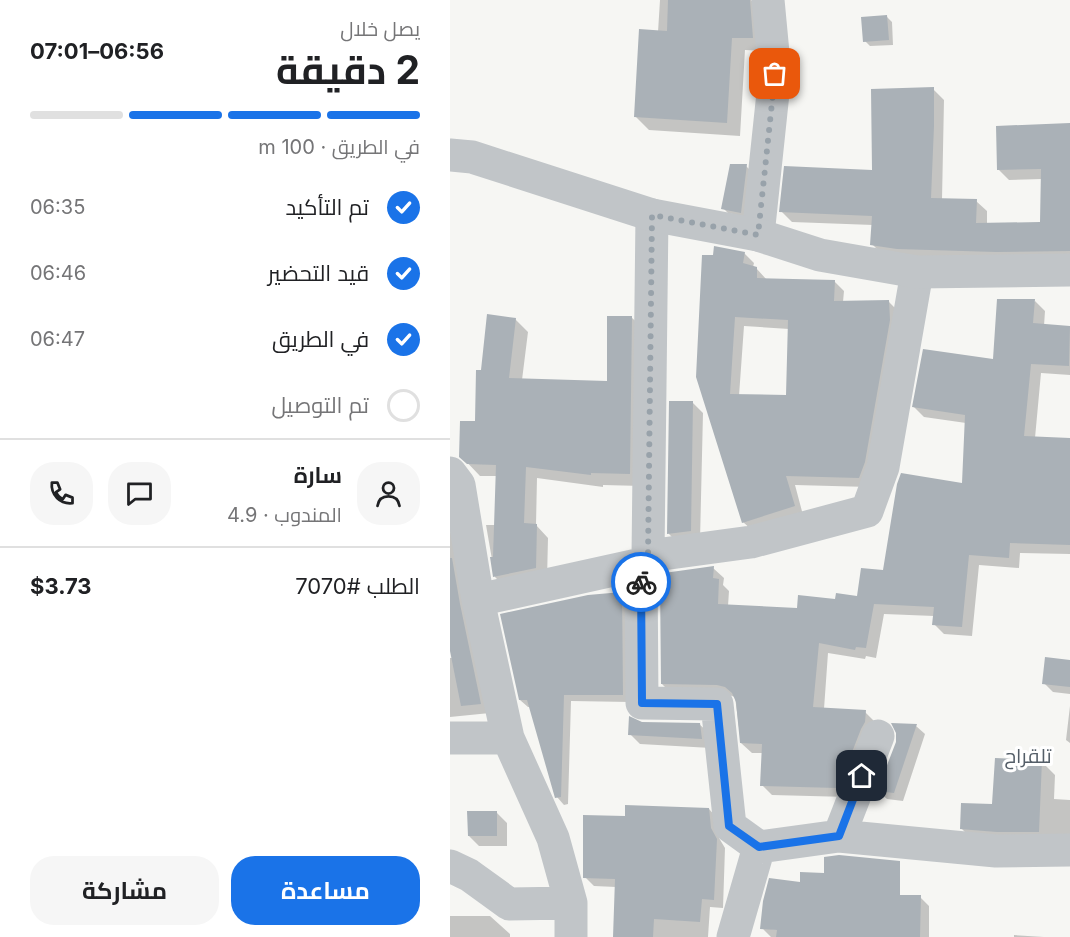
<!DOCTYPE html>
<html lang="ar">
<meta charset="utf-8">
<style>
body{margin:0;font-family:Inter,Cairo,sans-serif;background:#f6f6f6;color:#202124;direction:rtl;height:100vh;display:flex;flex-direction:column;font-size:22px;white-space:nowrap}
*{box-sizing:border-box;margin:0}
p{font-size:20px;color:#757577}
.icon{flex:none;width:33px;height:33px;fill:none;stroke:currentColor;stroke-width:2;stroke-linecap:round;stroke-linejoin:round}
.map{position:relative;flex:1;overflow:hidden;direction:ltr}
.side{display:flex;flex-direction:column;background:#fff;width:450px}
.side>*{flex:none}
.pin{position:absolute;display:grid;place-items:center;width:51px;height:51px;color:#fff;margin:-26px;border-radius:12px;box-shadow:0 3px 9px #0006}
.courier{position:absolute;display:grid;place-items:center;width:60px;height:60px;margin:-30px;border:4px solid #1a73e8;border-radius:50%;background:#fff;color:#222;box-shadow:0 2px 8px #0007}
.overview em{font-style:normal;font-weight:700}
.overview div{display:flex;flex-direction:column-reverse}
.overview{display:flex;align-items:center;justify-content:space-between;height:102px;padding:0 30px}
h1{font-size:39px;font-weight:700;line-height:45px}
.bar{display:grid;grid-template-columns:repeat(4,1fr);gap:9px 6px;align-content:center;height:72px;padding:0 30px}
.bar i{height:8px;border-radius:4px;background:#e0e0e0}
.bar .selected{background:#1a73e8}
.bar p{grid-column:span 4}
.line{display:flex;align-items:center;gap:15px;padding:0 30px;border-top:2px solid #e0e0e0}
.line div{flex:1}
.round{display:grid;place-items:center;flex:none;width:63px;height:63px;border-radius:24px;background:#f6f6f6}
ol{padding:0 30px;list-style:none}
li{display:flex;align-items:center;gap:18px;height:66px}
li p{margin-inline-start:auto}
li .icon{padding:6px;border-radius:50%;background:#1a73e8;color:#fff;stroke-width:4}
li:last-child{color:#757577}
li i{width:33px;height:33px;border:3px solid #e0e0e0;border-radius:50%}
.action{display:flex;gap:12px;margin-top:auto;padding:12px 30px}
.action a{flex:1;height:69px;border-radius:24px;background:#1a73e8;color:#fff;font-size:24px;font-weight:700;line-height:69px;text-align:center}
.action a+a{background:#f6f6f6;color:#202124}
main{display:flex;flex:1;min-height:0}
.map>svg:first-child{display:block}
.shadow{fill:#0003;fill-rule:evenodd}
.building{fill:#aab1b7;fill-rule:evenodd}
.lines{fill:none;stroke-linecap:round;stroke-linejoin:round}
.minor{stroke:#c1c5c8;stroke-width:33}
.tertiary{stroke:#c1c5c8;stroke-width:33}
.done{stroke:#98a2aa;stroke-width:6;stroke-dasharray:0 10.8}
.route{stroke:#1a73e8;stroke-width:8}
.labels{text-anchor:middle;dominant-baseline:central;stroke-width:6;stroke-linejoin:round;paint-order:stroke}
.quarter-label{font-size:20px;fill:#545e68;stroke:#fff}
</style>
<main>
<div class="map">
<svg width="620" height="937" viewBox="0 0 620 937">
<rect width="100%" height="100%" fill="#f6f6f3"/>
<!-- shadow -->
<path class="shadow" d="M210 0H301L313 12 315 51 295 50 290 136 199 130 186 117 208 32Z
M437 17 442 22 443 45 420 46 415 41Z
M483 89 494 100 492 200 526 201 537 211V224H592V179L559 180 549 170 547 127 620 124V262L433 255 422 244 423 225 342 222 331 211 424 171Z
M296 166 301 171 296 217 278 213 273 208Z
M294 253 304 263 303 267 306 268 316 279 384 281 394 291 393 302H439L448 311 419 487 345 485 353 515 303 531 293 522 247 377ZM294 326 339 329 337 397 289 396Z
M585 301 595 311 594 326 620 327V375L591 373 585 438 620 440V554L570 553 569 568 529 565 522 636 494 634 484 624V616L434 614 426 658 416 656 415 659 378 653 374 709 415 712 425 722 398 797 322 795 312 785 313 753H302L291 743 285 697 279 695 222 694 212 684 263 568 274 578 273 585 279 591 278 606 348 610 386 601 409 598 514 484 516 423 474 417 464 407 544 360Z
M181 317 194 329 192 486 153 485V487L87 478 86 525 98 538 97 580 57 589 45 577 36 525H46L47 476H30L11 456 27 423 32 372 65 319 78 332 72 380 159 382Z
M220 402H242L253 413 250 541 229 544 219 534Z
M0 529 40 713 0 717V658H3L0 643Z
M172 594 179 601 180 702 121 701 118 804 114 805 107 797 81 707H78L70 700Z
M596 659 620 661V694L603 692 594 683Z
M620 706V743L616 740Z
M249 724 260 734 261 748 190 744 180 734Z
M466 726 475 734 453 801 437 799 428 791Z
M592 762 605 775 604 799 620 800V842L524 841 511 828 544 806Z
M259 809 267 818 269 838 275 848 273 908 260 907 258 937H165L166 887 144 886 135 877 176 818Z
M47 813 57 823V846H29L19 836Z
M470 897 479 906V937H433Z
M0 916H40L60 934V937H0Z
M312 928 397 937H321Z
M564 935 594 937H564Z"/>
<!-- building -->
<path class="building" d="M218 0H300L303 38H282L277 123 184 117 189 29 217 31Z
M437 15 439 40 413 42 411 17Z
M484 87V126L481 198 527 199 526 223 590 222 591 169 547 170 546 126 620 123V251L546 252 447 249 420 245 422 216 329 212 334 166 422 170 421 89Z
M280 164H297L291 213 271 209Z
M264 246 295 252 293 263 307 267V278L385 280 384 301 439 300 440 320 415 462 409 478 336 476 345 506 292 523 246 377 252 255H263ZM285 317 338 320 336 395 280 394Z
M547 299H585L583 323 620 326 619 366 581 364 574 436 620 438V545L560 543 559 558 519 555 512 627 482 625 484 607 424 604 416 648 406 647 405 650 369 643 363 707 416 710 415 722 411 729 388 788 310 786 312 744 290 743 286 702 282 693 275 687 267 685 211 684 210 580 214 581V573L264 566 263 578 269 579 268 604 347 608 348 595 385 599 386 593 407 596 411 568 433 570 447 484 451 473 512 483 515 415 462 407 473 349 543 359Z
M37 314 66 318 59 378 157 381V316H182L180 474 141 473V475L76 467 74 523 87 524 86 568 43 577 40 557H43L46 465 17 464 9 457 10 421H25L26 370H31Z
M219 401H243L241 531 217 534Z
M0 558H2L10 604 31 704 11 706 0 651Z
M172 592 173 695H114L111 797 105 798 77 700H69L50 614 138 595Z
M595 657 620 660V687L592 684Z
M179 716 192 722 250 723 252 739 178 735Z
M441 723 467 724 444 793 427 791 446 742V733Z
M545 758 592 760 589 832H547L510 829 511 803 542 804Z
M175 805 259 808 261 828 267 839 264 900 252 899 250 922 204 919 203 937H163L165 879 133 878V815L175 816Z
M17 811H47V836H18Z
M389 855 450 861V895H471L470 937H326L327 930 310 929 313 901 319 878 350 882V872L374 873V857Z"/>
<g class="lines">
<!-- minor -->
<path class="minor" d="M202 215 198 556 191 564 192 703 267 704 280 826 309 847 389 836 546 851 620 850
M308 235 325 74 318 0
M0 473 9 485 28 600 58 738 103 838 121 903V937
M198 556 301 542 417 511 433 467 467 272
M28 600 191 564
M0 738H58
M389 836 428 736
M0 866 19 875 59 904 121 903
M283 937 309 847"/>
<!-- tertiary -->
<path class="tertiary" d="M0 155 22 157 202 215 308 235 370 255 467 272 620 270"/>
</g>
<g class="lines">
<!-- done -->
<path class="done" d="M191 582V564L198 556 202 215 308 235 325 74"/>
<!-- route -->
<path class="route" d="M191 582 192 703 267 704 279 826 309 847 389 836 412 776"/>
</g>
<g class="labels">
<!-- quarter labels -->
<g class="quarter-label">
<text x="578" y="756">تلقراح</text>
</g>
</g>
</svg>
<div class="pin" style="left:325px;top:74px;background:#ea580c"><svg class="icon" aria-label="bag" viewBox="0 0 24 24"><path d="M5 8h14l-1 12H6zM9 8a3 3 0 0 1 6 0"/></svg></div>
<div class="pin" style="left:412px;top:776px;background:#1f2937"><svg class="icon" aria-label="home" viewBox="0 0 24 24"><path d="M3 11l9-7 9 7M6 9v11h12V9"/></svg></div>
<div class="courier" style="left:191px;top:582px"><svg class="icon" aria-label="bike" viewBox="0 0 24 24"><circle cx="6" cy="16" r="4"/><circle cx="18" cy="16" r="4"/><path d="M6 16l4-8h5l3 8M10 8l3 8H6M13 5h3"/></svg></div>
</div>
<section class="side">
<div class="overview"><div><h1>2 دقيقة</h1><p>يصل خلال</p></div><em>06:56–07:01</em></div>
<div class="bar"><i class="selected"></i><i class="selected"></i><i class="selected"></i><i></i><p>في الطريق · 100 m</p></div>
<ol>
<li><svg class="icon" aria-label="check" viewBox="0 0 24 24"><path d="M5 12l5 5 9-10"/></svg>تم التأكيد<p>06:35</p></li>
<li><svg class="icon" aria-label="check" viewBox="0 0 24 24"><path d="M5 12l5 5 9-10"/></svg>قيد التحضير<p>06:46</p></li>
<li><svg class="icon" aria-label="check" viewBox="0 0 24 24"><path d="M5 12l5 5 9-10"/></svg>في الطريق<p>06:47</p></li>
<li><i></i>تم التوصيل</li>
</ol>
<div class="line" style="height:108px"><a class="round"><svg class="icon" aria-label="person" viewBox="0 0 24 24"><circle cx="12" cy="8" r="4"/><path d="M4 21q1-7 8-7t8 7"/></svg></a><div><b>سارة</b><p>المندوب · 4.9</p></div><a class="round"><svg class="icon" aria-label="chat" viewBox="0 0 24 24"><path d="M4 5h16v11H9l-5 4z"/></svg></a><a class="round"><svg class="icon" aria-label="phone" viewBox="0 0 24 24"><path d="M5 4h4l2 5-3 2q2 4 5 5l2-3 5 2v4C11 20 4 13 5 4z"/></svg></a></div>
<div class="line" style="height:78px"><div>الطلب #7070</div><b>$3.73</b></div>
<div class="action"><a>مساعدة</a><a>مشاركة</a></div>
</section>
</main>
